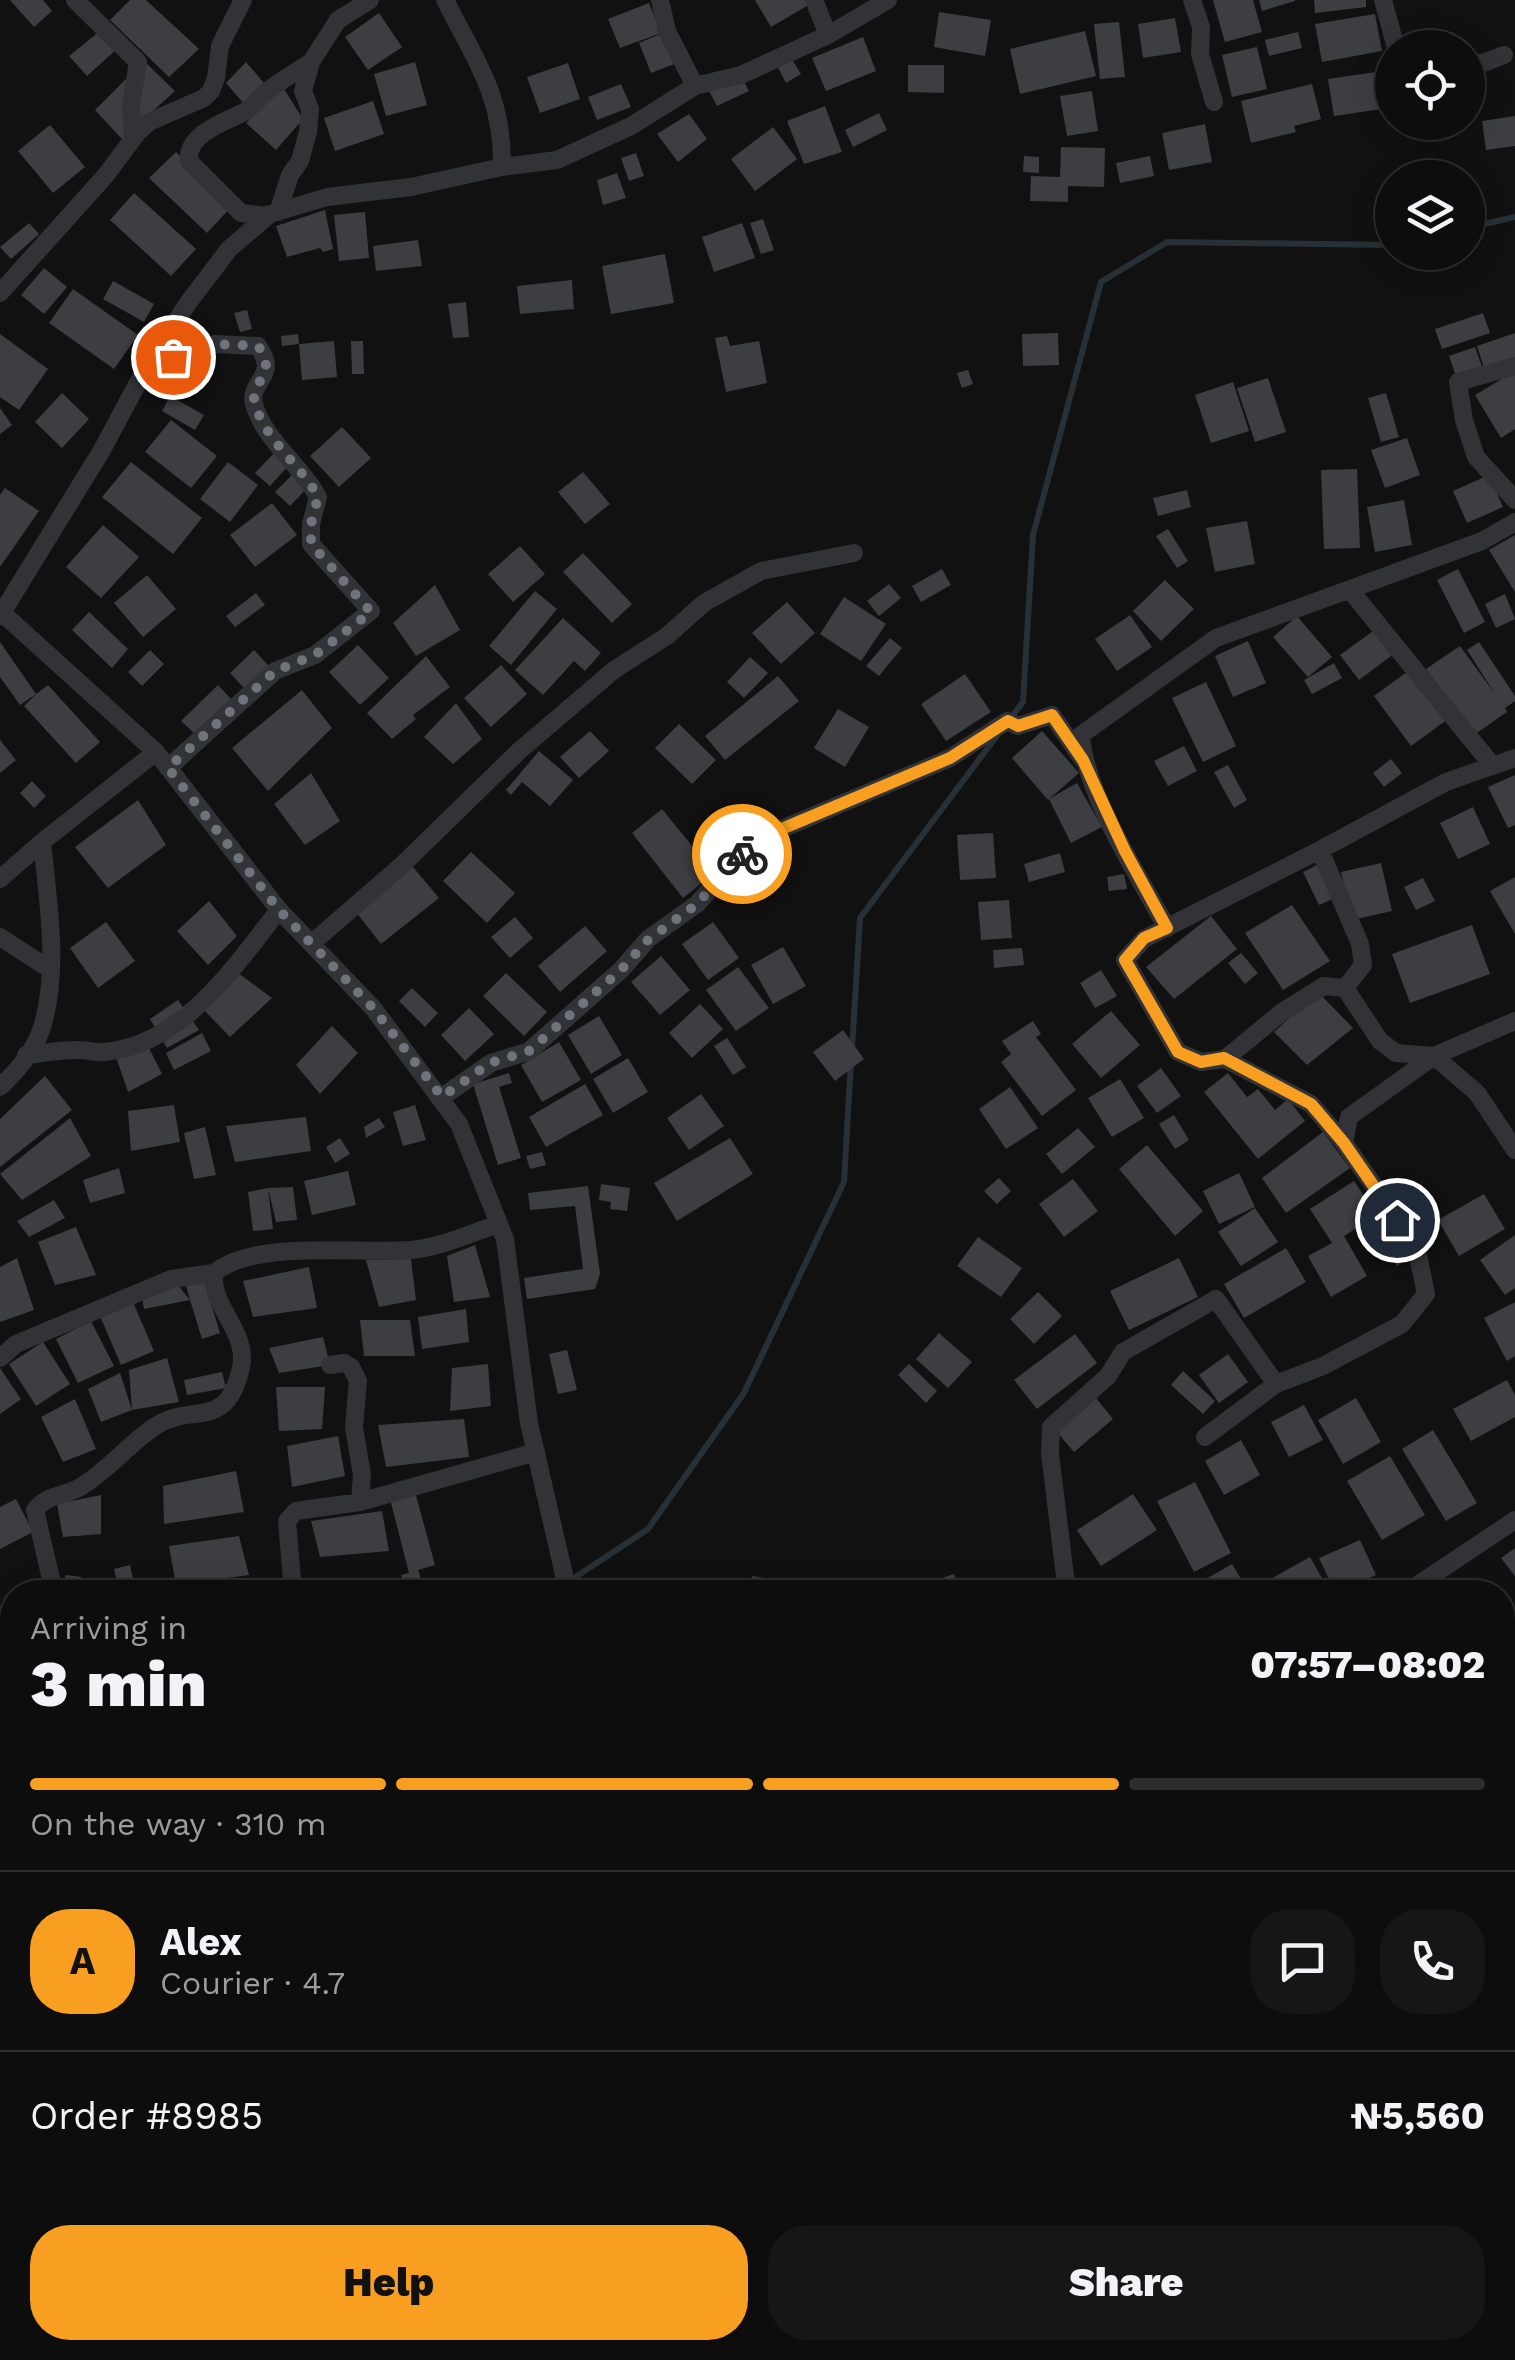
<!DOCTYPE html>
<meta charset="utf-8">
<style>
body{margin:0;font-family:"Work Sans",sans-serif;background:#161617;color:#f1f3f6;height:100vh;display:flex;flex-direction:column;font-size:38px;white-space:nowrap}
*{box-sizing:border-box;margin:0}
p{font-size:32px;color:#9a9c9e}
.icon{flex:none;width:55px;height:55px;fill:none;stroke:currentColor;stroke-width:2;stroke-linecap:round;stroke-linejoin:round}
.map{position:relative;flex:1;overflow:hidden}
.side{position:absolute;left:0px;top:1580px;width:1515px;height:780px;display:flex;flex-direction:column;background:#0d0d0e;border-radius:40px 40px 0 0;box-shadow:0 5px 25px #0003,0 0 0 2px #2d2d2e}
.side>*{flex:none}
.fabs{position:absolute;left:1375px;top:30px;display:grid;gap:20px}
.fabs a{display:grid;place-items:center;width:110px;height:110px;border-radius:50%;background:#0d0d0e;box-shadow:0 5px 25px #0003,0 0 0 2px #2d2d2e;font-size:50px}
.pin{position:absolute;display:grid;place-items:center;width:85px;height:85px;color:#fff;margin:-42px;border:5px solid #fff;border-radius:50%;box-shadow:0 2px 10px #0007}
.courier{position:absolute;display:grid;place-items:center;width:100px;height:100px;margin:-50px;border:8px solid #f89f22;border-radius:50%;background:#fff;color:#222;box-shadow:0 2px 12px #0007}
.overview em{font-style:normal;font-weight:800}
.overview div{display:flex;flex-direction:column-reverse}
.overview{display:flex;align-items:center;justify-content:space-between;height:170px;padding:0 30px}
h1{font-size:65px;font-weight:800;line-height:75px}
.bar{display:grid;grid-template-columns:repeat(4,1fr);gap:15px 10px;align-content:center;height:120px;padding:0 30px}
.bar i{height:12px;border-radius:8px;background:#2d2d2e}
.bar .current{background:#f89f22}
.bar p{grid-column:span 4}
.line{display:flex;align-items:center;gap:25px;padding:0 30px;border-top:2px solid #2d2d2e}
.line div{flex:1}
.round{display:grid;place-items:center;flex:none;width:105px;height:105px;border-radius:40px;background:#161617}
.cta{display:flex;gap:20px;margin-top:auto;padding:20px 30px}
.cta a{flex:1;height:115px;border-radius:40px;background:#f89f22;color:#111;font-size:40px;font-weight:800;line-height:115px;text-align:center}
.cta a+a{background:#161617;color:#f1f3f6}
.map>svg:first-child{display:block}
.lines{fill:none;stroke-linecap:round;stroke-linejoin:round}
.stream{stroke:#273036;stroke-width:6}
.building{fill:#3c3e42}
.minor{stroke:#313337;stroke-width:18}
.done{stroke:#6f737b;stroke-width:10;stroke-dasharray:0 18}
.route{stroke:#f89f22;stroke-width:12}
</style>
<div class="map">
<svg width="1515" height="2360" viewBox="0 0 1515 2360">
<rect width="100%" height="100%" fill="#111112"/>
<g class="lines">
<!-- stream -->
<path class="stream" d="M1468 228 1515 217
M1010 719 1023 702 1033 535 1101 282 1167 242 1392 245
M852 1049 860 918 999 733
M553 1592 648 1529 744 1393 844 1182 851 1061
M0 1859 12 1857
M378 2348 385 2360"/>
</g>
<!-- building -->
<path class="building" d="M10 0H43L52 11 34 27Z
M130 0H146L199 49 169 77 110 20Z
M755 0H817L771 27Z
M1213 0H1253L1262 32 1225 42Z
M1259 0H1295V1L1262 11Z
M1314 0H1366V7L1315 13Z
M649 3 661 33 620 48 608 19Z
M939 12 991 20 985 56 934 47Z
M379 13 402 47 368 70 345 37Z
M1375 14 1382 51 1322 62 1315 24Z
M1175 18 1181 52 1143 58 1138 24Z
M1119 22 1125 77 1100 79 1094 24Z
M100 31 118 48 87 76 69 56Z
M1085 31 1096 76 1020 94 1010 49Z
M665 32 677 63 651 73 639 43Z
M1298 32 1302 48 1269 56 1265 40Z
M863 37 876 71 826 91 812 58Z
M1257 47 1267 89 1232 97 1222 55Z
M791 58 801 74 786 83 777 66Z
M144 61 175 91 122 139 95 110Z
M246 62 265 84 245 105 226 83Z
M415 62 427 105 386 116 374 74Z
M568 63 580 99 540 113 527 77Z
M908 65H944V93L908 92Z
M1376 72 1382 109 1334 116 1328 79Z
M741 76 749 91 717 106 709 91Z
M621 84 631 107 597 120 588 97Z
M1312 84 1321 119 1294 126 1296 132 1251 143 1241 101Z
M282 86 303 119 276 150 246 123Z
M1092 91 1098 131 1067 136 1060 96Z
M373 101 384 134 335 151 324 118Z
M825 106 842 152 804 164 787 121Z
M879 113 887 130 853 147 845 130Z
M689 114 707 139 678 162 657 134Z
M1515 116V146L1486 150 1482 121Z
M1205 124 1212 162 1169 170 1162 133Z
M50 125 85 167 53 193 18 151Z
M773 127 797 159 755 191 731 159Z
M1061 147 1105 148 1104 187 1068 186V202L1030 201 1031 176 1060 177Z
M176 152 231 207 207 233 149 178Z
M636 153 644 176 629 181 621 158Z
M1024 156 1039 157V173L1023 172Z
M1150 156 1154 176 1120 183 1116 163Z
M617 173 626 198 603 205 597 180Z
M134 193 196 249 171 276 110 220Z
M325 210 333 249 323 252 320 248 287 257 276 226Z
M365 212 369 258 339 261 334 215Z
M763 219 774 250 761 254 750 223Z
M29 223 39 234 11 259 0 247Z
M742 223 755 258 714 272 702 237Z
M418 240 422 266 376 271 373 246Z
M665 254 674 303 611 314 602 266Z
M44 268 67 287 44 314 21 295Z
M572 280 574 309 520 314 517 286Z
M113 281 154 304 144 322 103 299Z
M73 289 138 335 114 369 49 323Z
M466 302 469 337 453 338 448 304Z
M247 310 252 329 240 332 234 313Z
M1483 313 1490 333 1442 349 1435 329Z
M1058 333 1059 365 1023 366 1022 334Z
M1515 333V361L1485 371 1477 346Z
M0 334 48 369 19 410 0 397Z
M298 334 299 344 282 346 281 336Z
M727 336 730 346 759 341 767 383 726 392 715 338Z
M334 341 337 377 302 380 299 344Z
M351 341H363L364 374H352Z
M1475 347 1482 367 1456 376 1449 356Z
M968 370 973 384 962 388 957 373Z
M1515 371V429L1501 438 1475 395Z
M1268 378 1286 432 1255 442 1237 388Z
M1233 382 1249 431 1211 443 1195 395Z
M62 393 89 419 62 448 35 422Z
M1386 393 1399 437 1381 442 1368 398Z
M170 396 204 415 195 430 162 411Z
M0 408 12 425 0 434Z
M171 420 217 456 191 488 145 452Z
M342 427 371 458 339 487 310 456Z
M1407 438 1420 475 1385 488 1371 450Z
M277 450 291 463 270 486 255 473Z
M131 462 202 518 173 554 102 497Z
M228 462 258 485 230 522 200 499Z
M1357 469 1360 548 1324 549 1321 470Z
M297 470 311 484 290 506 275 492Z
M583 472 610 504 585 524 558 492Z
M1489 475 1503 507 1467 523 1453 491Z
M5 488 39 511 0 567V495Z
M1187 490 1191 507 1158 516 1153 498Z
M1404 500 1412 545 1375 552 1367 507Z
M272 503 297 535 255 567 230 535Z
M1247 521 1255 564 1215 572 1206 528Z
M103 525 139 557 101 598 66 567Z
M1168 529 1188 561 1177 568 1156 536Z
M1515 535V592L1489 550Z
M520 546 545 574 513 602 488 574Z
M583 553 632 604 612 623 563 572Z
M942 569 951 585 921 602 912 586Z
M1458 569 1485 622 1464 633 1437 580Z
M147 575 176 609 143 637 114 603Z
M1165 580 1194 609 1161 641 1133 611Z
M889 584 901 598 879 616 867 601Z
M435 585 460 630 416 656 393 623Z
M535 591 557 609 511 665 489 646Z
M256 593 265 605 235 627 226 616Z
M1505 594 1515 619 1496 628 1485 604Z
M844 597 886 624 861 661 820 634Z
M787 602 815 633 781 664 752 633Z
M89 612 128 649 112 668 72 630Z
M1130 615 1152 647 1117 671 1095 639Z
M1297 616 1332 657 1308 677 1273 637Z
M563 618 601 653 585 671 574 661 543 695 515 670Z
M1376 629 1395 653 1359 680 1340 655Z
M890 638 902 648 879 676 866 666Z
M1248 641 1266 683 1233 697 1215 656Z
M0 642 36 694 48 685 100 742 76 763 24 706 36 694 20 705 0 677Z
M1479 642 1515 696V701L1505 708 1507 712 1474 735 1426 669 1460 646 1495 694 1467 650Z
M358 645 389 678 360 705 329 672Z
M150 650 164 664 142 686 128 672Z
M254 650 269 666 245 689 230 673Z
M426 656 450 687 413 715 416 719 392 739 367 713Z
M750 657 768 673 744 698 727 682Z
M1334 663 1342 678 1312 694 1304 680Z
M501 665 527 694 491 727 464 698Z
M1411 669 1448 719 1411 746 1374 696Z
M965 674 991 712 946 741 921 704Z
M778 676 799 701 725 760 705 736Z
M1206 682 1236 746 1203 762 1172 698Z
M218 685 231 699 194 733 181 721Z
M302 690 332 728 268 791 232 748Z
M456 703 482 739 453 764 424 737Z
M838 709 869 727 845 767 814 748Z
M679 724 716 760 692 784 655 748Z
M590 731 609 751 579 778 560 757Z
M1042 731 1079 773 1048 800 1012 758Z
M0 740 16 760 0 773Z
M1184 746 1197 771 1168 786 1154 761Z
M539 751 573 780 550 806 522 782 511 795 506 790Z
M1391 759 1402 773 1384 787 1373 773Z
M1228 765 1247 800 1234 808 1214 772Z
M311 773 340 821 305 845 274 804Z
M1515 775V825L1508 828 1488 787Z
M32 781 46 796 34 808 20 793Z
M1077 783 1102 827 1071 843 1049 799Z
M138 800 166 845 108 888 75 847Z
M1473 807 1490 844 1458 859 1440 823Z
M662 809 714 873 683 898 632 833Z
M993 833 996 878 960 880 957 835Z
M471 852 515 893 487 923 443 881Z
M1060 853 1065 872 1029 882 1024 864Z
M1381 863 1392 911 1352 920 1341 872Z
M1319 864 1335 898 1319 905 1303 872Z
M413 867 439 898 381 944 356 912Z
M1124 874 1127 889 1109 891 1107 877Z
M1515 877V934L1490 891Z
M1423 878 1435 901 1416 910 1404 887Z
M1009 900 1012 938 981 940 978 902Z
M209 901 237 936 208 965 177 931Z
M1292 905 1330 961 1283 990 1245 933Z
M1211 916 1237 949 1174 999 1146 967Z
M515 917 533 938 510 958 491 937Z
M106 922 135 961 98 988 70 948Z
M713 922 739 958 708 980 682 944Z
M1472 925 1490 974 1410 1003 1392 954Z
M585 926 607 951 560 992 538 966Z
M783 947 806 986 773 1004 751 965Z
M1022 948 1024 965 994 968 993 950Z
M1241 953 1258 973 1245 984 1228 963Z
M661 956 690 990 660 1015 631 982Z
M738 967 769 1008 736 1031 706 990Z
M1101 970 1117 996 1095 1008 1080 983Z
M238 973 272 998 230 1037 202 1008Z
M506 973 547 1012 524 1036 483 996Z
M412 988 438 1013 425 1027 399 1001Z
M1318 992 1353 1028 1307 1065 1274 1032Z
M178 1000 199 1030 167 1048 150 1019Z
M700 1004 723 1029 692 1058 669 1033Z
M469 1008 494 1034 465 1061 441 1035Z
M1111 1011 1140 1045 1101 1078 1072 1044Z
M599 1016 622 1055 591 1074 568 1035Z
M1033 1021 1041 1034 1036 1037 1076 1090 1042 1116 1001 1062 1011 1054 1002 1041Z
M332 1026 358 1053 320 1094 296 1065Z
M843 1030 864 1059 835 1081 813 1052Z
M202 1033 211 1051 174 1070 166 1053Z
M727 1038 746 1067 733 1075 714 1046Z
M559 1042 581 1080 542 1102 521 1065Z
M147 1044 162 1074 128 1092 115 1054Z
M628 1058 648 1092 613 1113 593 1079Z
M1161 1068 1181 1096 1157 1113 1137 1086Z
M509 1073 512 1083 499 1087 521 1158 498 1165 473 1084Z
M1228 1073 1247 1097 1258 1089 1275 1110 1288 1099 1305 1121 1258 1159 1204 1092Z
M45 1076 72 1110 0 1167V1119Z
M1120 1079 1144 1118 1112 1137 1088 1098Z
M585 1084 603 1115 546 1147 529 1117Z
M1010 1087 1038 1128 1006 1149 979 1109Z
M701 1094 724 1126 689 1150 667 1118Z
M174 1105 180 1142 131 1151 128 1111Z
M415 1105 426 1140 403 1146 393 1112Z
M1174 1115 1189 1140 1175 1149 1159 1124Z
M306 1117 311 1151 235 1162 226 1126Z
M70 1118 91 1156 22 1200 0 1174Z
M379 1118 385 1127 366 1138 364 1127Z
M205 1127 216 1175 194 1179 184 1133Z
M1078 1128 1095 1147 1062 1174 1046 1154Z
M1323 1132 1350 1168 1286 1213 1262 1178Z
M340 1138 350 1154 335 1163 326 1147Z
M730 1138 753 1174 677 1221 654 1183Z
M1147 1145 1203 1211 1175 1236 1119 1169Z
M542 1152 546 1165 530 1169 526 1156Z
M119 1168 125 1193 90 1203 83 1180Z
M348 1171 356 1205 312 1215 304 1181Z
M1239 1173 1255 1207 1219 1224 1203 1191Z
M999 1178 1011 1191 997 1204 984 1191Z
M1073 1179 1098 1211 1064 1237 1039 1204Z
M1354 1181 1377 1215 1344 1236 1367 1276 1331 1297 1308 1256 1332 1243 1310 1209Z
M601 1184 630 1188 627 1211 610 1209 611 1202 599 1200Z
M588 1186 600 1274 595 1289 527 1299 524 1278 583 1269 575 1206 530 1210 528 1193Z
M293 1187 297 1220 276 1222 268 1188Z
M268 1188 273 1229 253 1231 248 1192Z
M1484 1194 1505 1229 1459 1256 1438 1220Z
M54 1200 65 1218 29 1237 17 1221Z
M1255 1208 1278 1242 1241 1266 1218 1232Z
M76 1227 96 1275 55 1285 38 1242Z
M1515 1235V1288L1505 1295 1480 1260Z
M978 1237 1022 1268 1001 1297 957 1266Z
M1401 1240 1412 1256 1397 1266 1386 1250Z
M475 1245 490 1297 454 1302 447 1256Z
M1286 1248 1306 1282 1244 1318 1224 1284Z
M17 1258 34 1310 0 1322V1267Z
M1179 1258 1198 1297 1129 1330 1110 1291Z
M411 1259 416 1300 379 1307 366 1260Z
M309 1267 317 1308 253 1317 243 1281Z
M204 1281 220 1333 202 1339 190 1300 144 1309 141 1293 178 1285 190 1300 186 1286Z
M1038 1292 1062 1316 1034 1344 1010 1319Z
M133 1302 154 1351 121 1365 100 1316Z
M1515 1302V1356L1507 1361 1484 1318Z
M466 1309 469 1342 422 1349 418 1317Z
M360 1320H410L415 1356H364Z
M91 1321 114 1366 78 1383 56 1339Z
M939 1333 972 1362 948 1388 916 1359Z
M1075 1334 1097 1363 1037 1409 1014 1380Z
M323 1337 330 1365 279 1373 269 1348Z
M43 1342 70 1384 36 1406 9 1364Z
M567 1350 577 1390 558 1394 549 1354Z
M1228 1354 1248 1382 1219 1403 1199 1375Z
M167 1358 179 1402 132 1410 129 1370Z
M488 1364 491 1406 450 1411 452 1368Z
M909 1364 937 1391 926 1403 898 1375Z
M0 1368 21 1399 0 1414Z
M1183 1371 1215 1401 1203 1414 1171 1385Z
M222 1372 226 1388 187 1395 184 1380Z
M120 1373 132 1410 101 1422 88 1389Z
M1507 1380 1515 1395V1417L1471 1441 1453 1409Z
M276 1387H325L322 1429 279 1431Z
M1096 1398 1113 1419 1074 1452 1056 1431Z
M1356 1398 1381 1442 1343 1464 1318 1420Z
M75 1399 96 1449 63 1462 41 1417Z
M1304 1405 1323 1440 1289 1457 1271 1422Z
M464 1419 469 1457 386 1467 378 1425Z
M1433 1430 1477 1503 1446 1521 1402 1449Z
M338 1436 345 1476 292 1487 287 1446Z
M1241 1440 1260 1475 1224 1495 1205 1461Z
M1390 1456 1425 1515 1382 1540 1347 1481Z
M236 1471 244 1512 164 1524 163 1486Z
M1195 1482 1231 1553 1194 1572 1157 1501Z
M415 1492 435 1565 418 1570 425 1590 407 1592 401 1575 409 1573 390 1499Z
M1133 1494 1157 1530 1101 1566 1077 1530Z
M101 1495V1534L63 1537 57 1504Z
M16 1499 33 1532 0 1549V1507Z
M382 1511 389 1551 320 1557 311 1521Z
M239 1536 249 1575 176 1585 169 1546Z
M1360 1540 1376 1575 1335 1592 1319 1558Z
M1515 1548V1576L1501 1558Z
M1310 1557 1330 1592H1268L1263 1583Z
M1232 1564 1249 1592H1204L1199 1583Z
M130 1565 136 1592H119L114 1569Z
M954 1574 961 1592H928L925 1584Z
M65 1575 81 1577 85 1592H67Z
M752 1576 775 1580 773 1592H750Z
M917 1581 921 1592H882Z
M618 1583 638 1588 636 1592H615Z
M1515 1656V1720L1510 1723 1502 1704V1665Z
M12 1704V1747L0 1752V1711Z
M1502 1911 1515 1932V1952L1502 1960Z
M0 1933 12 1938V1990L0 1985Z
M0 2006 12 2013 1 2044 12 2031V2054L1 2044 0 2047Z
M1515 2036V2065L1502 2071V2043Z
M1515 2079V2108L1502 2115V2085Z
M12 2101V2152L0 2138V2114Z
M0 2224 12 2227V2286L0 2285Z
M1515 2238V2304L1502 2311V2245Z
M0 2343 24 2352 21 2360H0Z
M138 2348 147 2360H115Z
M158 2348H212L216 2357 205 2360H166Z
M514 2348H555L558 2360H515Z
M853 2348 829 2360H777L770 2349Z
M892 2348H936L946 2360H902Z
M961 2348H1003L1005 2351 989 2360H969Z
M1309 2348H1326L1335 2360H1292Z
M1380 2348H1422L1402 2360H1388Z"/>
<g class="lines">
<!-- minor -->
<path class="minor" d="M75 0 138 62 131 105 133 138
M445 0C476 61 503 96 502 167
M660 0 667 31 695 86
M814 0 828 35
M1192 0 1201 27 1200 54 1214 102
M1383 0 1396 48
M1468 63H1483L1504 55
M278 212 290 175 300 161 308 132 310 109 303 91 311 62 338 20 370 0
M268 216 241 213 189 161C186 133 226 122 246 111 255 105 261 95 270 89 283 79 297 71 311 62
M0 293 106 175 138 132 149 122 204 98 211 91 216 78 220 46 243 0
M149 362 198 352 215 344 258 346C280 377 248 381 254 404 264 440 301 465 318 497L311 524V544L371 611 315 655 275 671 168 768
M1515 366 1458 382 1464 420 1476 457 1515 500
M1350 590 1492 765
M0 611 156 752 279 910 373 1008 459 1124 505 1239 529 1423 568 1592
M0 616 102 450 149 362 188 303 229 249 270 214 327 197 411 187 502 167 557 160 631 126 695 86 741 75 828 35 888 0
M1515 758 1446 782 1320 850 1144 939 1125 960 1178 1052 1201 1062 1225 1059 1282 1012 1324 986 1345 988 1380 1041 1396 1053 1434 1056 1477 1093 1515 1150
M1320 850 1360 944 1363 965 1345 988
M0 879 42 842 156 752
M1167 928C1138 875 1085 793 1081 735L1216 638 1482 541 1515 522
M0 937 51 970
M312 943 402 865 519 751 614 670 667 636 704 603 761 571 854 553
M26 1055C44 1053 63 1049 80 1050 88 1050 96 1053 104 1052 183 1045 235 966 279 910
M0 1087C16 1072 34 1051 41 1030 60 974 48 900 42 842
M442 1097 491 1063 529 1051 621 970 648 939 697 904 753 841 950 758 1007 721 1018 726 1052 715 1083 760
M1344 1143 1349 1117 1434 1056 1515 1021
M0 1358 16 1344 171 1279 214 1273
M330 1365 344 1363 351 1367 358 1381 354 1427 362 1475 360 1502
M1205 1437 1276 1384
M54 1592 35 1510C48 1493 65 1497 82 1486 108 1470 129 1444 154 1427 192 1401 227 1433 241 1367 249 1333 210 1306 214 1273 255 1239 357 1254 410 1250 439 1248 471 1233 499 1224
M293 1592 287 1521 296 1511 360 1502 536 1452
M1067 1592 1050 1454 1051 1427 1108 1376 1123 1352 1216 1299 1276 1384 1323 1366 1402 1324 1426 1294 1416 1246 1344 1143 1311 1104 1225 1059
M1407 1592 1515 1520
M1502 1741 1515 1760
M1502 1802 1515 1794
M0 1844 5 1828 12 1822
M0 1998 12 2004
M1502 2158 1515 2182
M0 2183 12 2172
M743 2348 747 2360
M1343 2348 1353 2360
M1064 2360 1082 2348"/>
</g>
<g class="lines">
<!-- done -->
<path class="done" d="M173 357 198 352 215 344 258 346C280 376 248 381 255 404 265 440 301 465 318 497L311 524V544L371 612 315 655 275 671 168 768 279 910 373 1008 442 1097 490 1063 529 1051 621 970 648 940 697 904 742 854"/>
<!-- route -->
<path class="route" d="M742 854 753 841 950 758 1008 721 1018 726 1052 715 1083 760 1125 851 1167 928 1144 938 1125 960 1178 1052 1201 1062 1224 1058 1311 1104 1344 1143 1397 1220"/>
</g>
</svg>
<div class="fabs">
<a><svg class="icon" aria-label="locate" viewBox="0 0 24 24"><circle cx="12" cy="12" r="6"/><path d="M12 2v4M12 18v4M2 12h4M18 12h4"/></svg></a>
<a><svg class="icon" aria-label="layers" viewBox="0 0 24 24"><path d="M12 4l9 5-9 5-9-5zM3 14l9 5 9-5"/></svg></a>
</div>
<div class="pin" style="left:173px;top:357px;background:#ea580c"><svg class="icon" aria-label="bag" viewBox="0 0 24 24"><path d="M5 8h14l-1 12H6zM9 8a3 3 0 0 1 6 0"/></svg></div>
<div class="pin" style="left:1397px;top:1220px;background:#1f2937"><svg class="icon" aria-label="home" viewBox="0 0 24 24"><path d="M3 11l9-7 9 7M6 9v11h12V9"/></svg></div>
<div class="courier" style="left:742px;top:854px"><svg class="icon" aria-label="bike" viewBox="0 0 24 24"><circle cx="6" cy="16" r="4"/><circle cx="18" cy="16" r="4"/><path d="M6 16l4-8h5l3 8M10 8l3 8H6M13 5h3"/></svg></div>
<section class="side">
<div class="overview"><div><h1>3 min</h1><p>Arriving in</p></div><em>07:57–08:02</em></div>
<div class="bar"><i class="current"></i><i class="current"></i><i class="current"></i><i></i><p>On the way · 310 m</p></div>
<div class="line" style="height:180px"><b class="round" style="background:#f89f22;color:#111">A</b><div><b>Alex</b><p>Courier · 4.7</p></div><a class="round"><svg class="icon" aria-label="chat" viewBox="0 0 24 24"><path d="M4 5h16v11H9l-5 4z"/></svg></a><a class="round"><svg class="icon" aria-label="phone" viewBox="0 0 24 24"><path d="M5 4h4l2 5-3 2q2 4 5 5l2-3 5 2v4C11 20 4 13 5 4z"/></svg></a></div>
<div class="line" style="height:130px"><div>Order #8985</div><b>₦5,560</b></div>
<div class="cta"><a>Help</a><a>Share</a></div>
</section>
</div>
